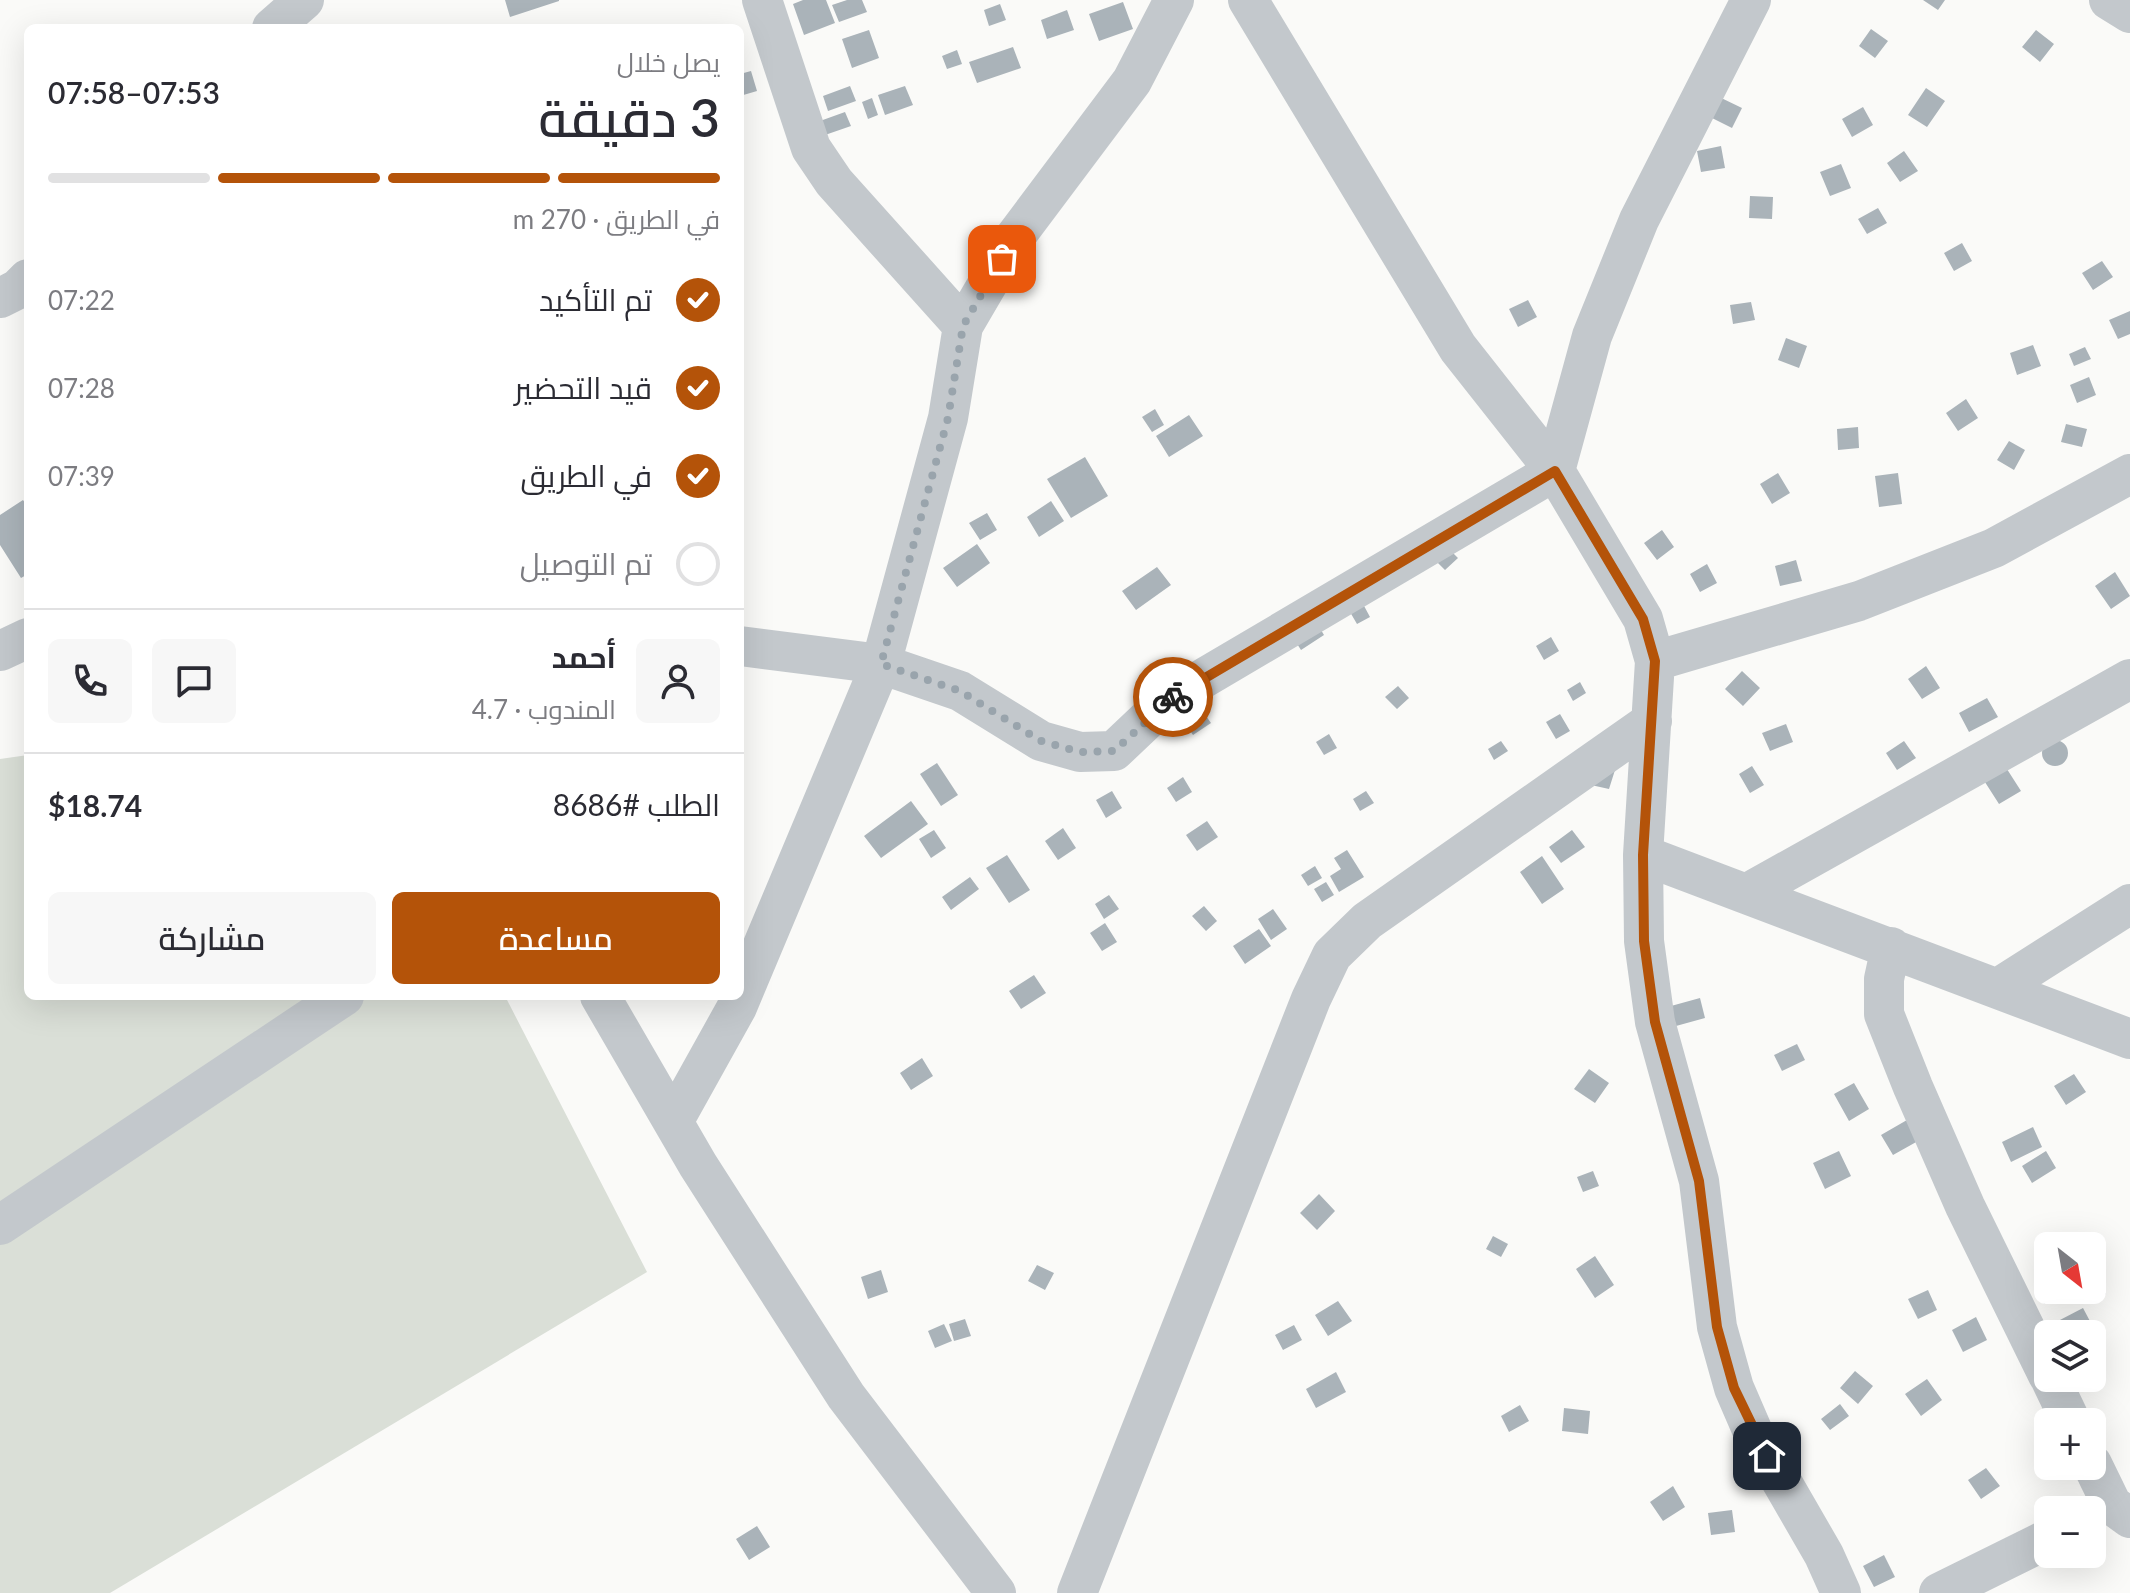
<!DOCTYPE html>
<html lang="ar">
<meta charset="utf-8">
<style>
body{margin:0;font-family:Lato,Cairo,sans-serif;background:#f7f7f7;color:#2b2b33;direction:rtl;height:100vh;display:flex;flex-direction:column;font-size:30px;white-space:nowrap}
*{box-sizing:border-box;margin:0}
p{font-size:26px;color:#7c7c81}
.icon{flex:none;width:44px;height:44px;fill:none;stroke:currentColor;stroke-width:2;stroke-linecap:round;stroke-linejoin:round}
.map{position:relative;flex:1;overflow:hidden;direction:ltr}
.panel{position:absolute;left:24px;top:24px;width:720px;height:976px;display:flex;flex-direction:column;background:#fff;border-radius:12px;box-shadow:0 8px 32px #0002;direction:rtl}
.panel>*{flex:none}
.needle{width:52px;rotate:149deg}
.fabs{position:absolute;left:2034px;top:1232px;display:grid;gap:16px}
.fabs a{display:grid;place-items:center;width:72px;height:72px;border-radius:12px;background:#fff;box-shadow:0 8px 32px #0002;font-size:40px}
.pin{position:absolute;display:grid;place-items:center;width:68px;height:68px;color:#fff;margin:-34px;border-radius:16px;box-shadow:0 4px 12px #0006}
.courier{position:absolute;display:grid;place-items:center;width:80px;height:80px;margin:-40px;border:6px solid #b45309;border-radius:50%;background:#fff;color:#222;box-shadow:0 2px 10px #0007}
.overview em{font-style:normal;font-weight:600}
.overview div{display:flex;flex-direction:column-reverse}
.overview{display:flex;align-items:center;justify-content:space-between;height:136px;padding:0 24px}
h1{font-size:52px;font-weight:600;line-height:60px}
.bar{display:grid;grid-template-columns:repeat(4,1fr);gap:12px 8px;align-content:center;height:96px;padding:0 24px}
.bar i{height:10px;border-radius:6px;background:#e1e1e2}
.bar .selected{background:#b45309}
.bar p{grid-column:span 4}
.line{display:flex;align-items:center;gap:20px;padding:0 24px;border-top:2px solid #e1e1e2}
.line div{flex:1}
.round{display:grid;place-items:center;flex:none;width:84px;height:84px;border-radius:12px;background:#f7f7f7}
ol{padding:0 24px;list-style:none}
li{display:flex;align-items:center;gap:24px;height:88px}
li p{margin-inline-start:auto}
li .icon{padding:8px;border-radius:50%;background:#b45309;color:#fff;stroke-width:4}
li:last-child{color:#7c7c81}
li i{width:44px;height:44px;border:4px solid #e1e1e2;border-radius:50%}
.primary-button{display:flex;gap:16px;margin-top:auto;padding:16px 24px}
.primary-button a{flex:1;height:92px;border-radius:12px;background:#b45309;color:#fff;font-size:32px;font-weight:600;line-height:92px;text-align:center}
.primary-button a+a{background:#f7f7f7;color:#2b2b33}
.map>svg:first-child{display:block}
.green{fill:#dadfd7}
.building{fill:#aab3b9}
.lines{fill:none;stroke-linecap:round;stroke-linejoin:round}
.minor{stroke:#c3c8cc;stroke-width:40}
.done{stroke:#99a4ac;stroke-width:8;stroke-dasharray:0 14.4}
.route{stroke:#b45309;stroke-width:10}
</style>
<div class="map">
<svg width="2130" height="1593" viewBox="0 0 2130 1593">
<rect width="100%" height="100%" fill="#fafaf8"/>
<!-- green -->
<path class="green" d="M28 755V996H505L647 1272 110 1593H0V759Z"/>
<!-- building -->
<path class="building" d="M505 0H559V1L510 17Z
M803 0H826L835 23 804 35 793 4Z
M847 0H862L867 12 839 22 832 5Z
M1923 0H1945L1938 10Z
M1123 2 1133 29 1099 41 1089 14Z
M1000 4 1006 20 989 26 984 10Z
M1067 10 1074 30 1047 39 1041 20Z
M1871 29 1888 41 1875 58 1859 46Z
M869 30 879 58 852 68 842 39Z
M2036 30 2054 44 2040 62 2022 47Z
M1013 47 1021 68 977 83 969 62Z
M957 50 962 64 947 69 942 56Z
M751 71 757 91 740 96V74Z
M850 86 856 101 828 111 823 96Z
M905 86 913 105 885 115 878 95Z
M1926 88 1945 101 1927 127 1908 115Z
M1713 94 1742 108 1732 128 1702 113Z
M872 98 878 115 868 119 862 102Z
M1863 107 1873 125 1852 137 1842 119Z
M845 112 851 126 825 135 820 121Z
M1721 146 1725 168 1701 172 1697 151Z
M1904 151 1918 171 1900 182 1887 163Z
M1841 164 1851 188 1830 196 1820 172Z
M1750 196 1773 197 1772 219 1749 218Z
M1878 208 1887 223 1867 234 1858 219Z
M1962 243 1972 261 1954 271 1944 253Z
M2102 261 2113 277 2093 290 2082 273Z
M1528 300 1537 317 1518 327 1509 309Z
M1751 302 1755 320 1733 324 1730 305Z
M2130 311V334L2118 339 2109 320Z
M1786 338 1807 346 1799 368 1778 360Z
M2033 345 2041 366 2017 375 2010 353Z
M2085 347 2091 359 2074 366 2069 354Z
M2089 377 2096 395 2077 403 2070 385Z
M1966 399 1978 418 1958 431 1946 413Z
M1155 409 1164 425 1152 432 1142 417Z
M1189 415 1203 436 1169 457 1156 436Z
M2066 424 2087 429 2082 447 2061 442Z
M1858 427 1859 448 1838 450 1837 429Z
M2009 441 2025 450 2014 470 1997 460Z
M1085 457 1108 496 1071 518 1047 479Z
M1778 473 1790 493 1772 504 1760 484Z
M1898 473 1902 504 1879 507 1875 476Z
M23 500 28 507V574L21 578 0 545V515Z
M1051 501 1064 521 1039 537 1027 517Z
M987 513 997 530 980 540 969 523Z
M1662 530 1674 547 1657 560 1644 543Z
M977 544 990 563 957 587 943 568Z
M1447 547 1458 558 1445 570 1434 559Z
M1796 560 1802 581 1780 586 1775 566Z
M1707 564 1717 583 1700 592 1690 574Z
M1157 567 1171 585 1136 610 1122 591Z
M2115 572 2130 596 2111 609 2095 586Z
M1363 604 1370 617 1357 624 1350 612Z
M1315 620 1324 635 1301 650 1292 636Z
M1551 637 1559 651 1544 660 1536 646Z
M1926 666 1940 688 1922 699 1908 679Z
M1742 671 1760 688 1743 706 1725 689Z
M1580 682 1586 693 1573 701 1567 690Z
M1398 686 1409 698 1397 709 1385 697Z
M1987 698 1998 717 1969 732 1959 713Z
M1199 706 1211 723 1193 735 1182 719Z
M1560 714 1570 731 1556 739 1546 722Z
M1786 724 1793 742 1770 751 1762 733Z
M1329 734 1337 748 1324 755 1316 742Z
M2042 753a13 13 0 1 1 26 0a13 13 0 1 1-26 0Z
M1501 741 1508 751 1494 760 1488 749Z
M1904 741 1916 758 1897 770 1886 753Z
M937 763 958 795 941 806 920 774Z
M1752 766 1764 785 1750 793 1739 774Z
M2005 766 2021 791 1999 804 1983 779Z
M1615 770 1609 789 1591 785Z
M1183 777 1192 792 1176 802 1167 788Z
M1112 791 1122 808 1106 818 1096 800Z
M1366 791 1374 803 1360 811 1353 799Z
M911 801 928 824 881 858 864 836Z
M1207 821 1218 837 1197 851 1186 835Z
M1063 828 1076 848 1058 860 1045 841Z
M934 830 946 848 931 858 919 839Z
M1572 830 1585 847 1561 863 1549 847Z
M1347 850 1364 877 1339 892 1330 876 1341 869 1334 858Z
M1007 855 1030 890 1009 903 986 868Z
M1542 856 1564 889 1542 904 1520 872Z
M1315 866 1322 878 1308 886 1301 875Z
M970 877 979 889 951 910 942 897Z
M1326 882 1334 895 1322 902 1314 889Z
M1109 895 1119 909 1104 919 1095 904Z
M1204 906 1217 921 1206 931 1192 916Z
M1273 909 1287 929 1271 940 1258 919Z
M1105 923 1117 942 1102 951 1090 933Z
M1259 929 1271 946 1245 964 1233 946Z
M1034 975 1046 993 1021 1009 1009 991Z
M1700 998 1705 1018 1676 1026 1671 1006Z
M1797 1044 1805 1060 1782 1071 1774 1055Z
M922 1058 933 1076 911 1090 900 1073Z
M1589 1069 1609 1083 1595 1103 1574 1089Z
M2074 1074 2086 1092 2066 1105 2054 1086Z
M1854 1083 1869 1109 1849 1121 1834 1094Z
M1907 1120 1918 1141 1893 1155 1881 1135Z
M2033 1127 2042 1147 2011 1162 2002 1142Z
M1839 1151 1851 1176 1825 1189 1813 1163Z
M2046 1151 2056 1168 2032 1183 2022 1166Z
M1593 1171 1599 1186 1583 1192 1577 1177Z
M1319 1194 1335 1211 1317 1230 1300 1213Z
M2065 1235 2070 1246H2048V1264L2045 1265 2037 1248Z
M1493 1236 1508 1244 1501 1257 1486 1249Z
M1595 1256 1614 1285 1595 1298 1576 1269Z
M1037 1265 1054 1273 1045 1290 1028 1281Z
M881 1270 888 1292 868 1299 861 1277Z
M2092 1271 2106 1294 2088 1304 2080 1290H2092Z
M2048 1279V1290H2067L2069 1295 2044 1304 2037 1284Z
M1928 1290 1937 1310 1918 1319 1908 1299Z
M1338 1301 1352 1321 1328 1336 1315 1315Z
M2083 1308 2092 1325 2076 1334H2066L2058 1321Z
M1976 1317 1987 1340 1963 1352 1952 1330Z
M965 1319 971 1336 954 1341 949 1324Z
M944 1324 952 1341 935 1348 928 1331Z
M1294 1325 1302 1340 1283 1350 1275 1335Z
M1855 1371 1873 1386 1858 1404 1840 1388Z
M1336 1372 1346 1392 1316 1408 1306 1389Z
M1927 1379 1942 1400 1921 1416 1905 1394Z
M1840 1404 1849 1416 1830 1430 1821 1419Z
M1520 1405 1529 1421 1509 1432 1501 1416Z
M1564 1408 1590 1411 1588 1434 1562 1431Z
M1986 1468 2000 1486 1981 1499 1968 1480Z
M1673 1486 1685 1507 1663 1521 1650 1502Z
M1732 1510 1735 1532 1711 1535 1708 1513Z
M757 1526 770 1547 749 1560 736 1539Z
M1884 1555 1895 1577 1874 1587 1863 1566Z"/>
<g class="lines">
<!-- minor -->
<path class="minor" d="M762 0 811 148 834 182 963 326
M1248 0 1458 348 1555 471 1643 619 1655 661 1643 855 1644 941 1655 1022 1699 1181 1717 1327 1734 1388 1753 1432 1824 1555 1841 1593
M2109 0 2130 13
M272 28 304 0
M0 298 18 289 28 279
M740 646 881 664 960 691 1041 741 1080 752 1114 751 1170 698 1555 471 1592 336 1639 220 1751 0
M0 651 28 638
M1655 661 1859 601 1994 548 2130 474
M1643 855 2130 1039
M1746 894 2130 679
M1891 947 1884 979V1014L1913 1087 1965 1206 2048 1375
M1998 988 2130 904
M600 996 698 1165 846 1396 996 1593
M673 1122 737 1007 881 664 948 418 963 326 1015 237 1132 81 1174 0
M0 1225 344 996
M2050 1378 2071 1422
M2092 1464 2112 1505 2130 1518
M1077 1593 1311 999 1332 955 1367 921 1652 721
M1939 1593 2048 1539"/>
</g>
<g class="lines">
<!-- done -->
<path class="done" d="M1002 259 963 326 948 418 881 664 960 691 1041 741 1080 752 1114 751 1173 697"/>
<!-- route -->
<path class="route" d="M1173 697 1555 471 1643 619 1655 661 1643 855 1644 941 1655 1022 1699 1181 1717 1327 1734 1388 1767 1456"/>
</g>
</svg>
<div class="fabs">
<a><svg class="needle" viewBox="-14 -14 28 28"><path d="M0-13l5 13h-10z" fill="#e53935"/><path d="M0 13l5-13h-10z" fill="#7c7c81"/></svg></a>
<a><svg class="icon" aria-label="layers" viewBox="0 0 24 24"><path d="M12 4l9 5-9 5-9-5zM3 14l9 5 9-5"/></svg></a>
<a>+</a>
<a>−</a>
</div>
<div class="pin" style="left:1002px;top:259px;background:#ea580c"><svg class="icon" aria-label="bag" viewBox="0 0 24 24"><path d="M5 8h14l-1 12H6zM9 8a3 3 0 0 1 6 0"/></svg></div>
<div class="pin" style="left:1767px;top:1456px;background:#1f2937"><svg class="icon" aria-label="home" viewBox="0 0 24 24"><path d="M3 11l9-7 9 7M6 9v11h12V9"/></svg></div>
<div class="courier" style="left:1173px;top:697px"><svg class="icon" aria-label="bike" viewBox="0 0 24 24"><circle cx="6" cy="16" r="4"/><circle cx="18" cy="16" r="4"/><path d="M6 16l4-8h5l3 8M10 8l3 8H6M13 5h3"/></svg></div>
<section class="panel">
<div class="overview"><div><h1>3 دقيقة</h1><p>يصل خلال</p></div><em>07:53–07:58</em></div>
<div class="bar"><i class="selected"></i><i class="selected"></i><i class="selected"></i><i></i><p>في الطريق · 270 m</p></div>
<ol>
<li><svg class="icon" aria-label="check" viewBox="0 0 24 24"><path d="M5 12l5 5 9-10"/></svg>تم التأكيد<p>07:22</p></li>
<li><svg class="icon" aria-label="check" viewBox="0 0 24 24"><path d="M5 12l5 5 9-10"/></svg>قيد التحضير<p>07:28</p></li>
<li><svg class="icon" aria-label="check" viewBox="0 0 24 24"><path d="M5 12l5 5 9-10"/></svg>في الطريق<p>07:39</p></li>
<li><i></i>تم التوصيل</li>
</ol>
<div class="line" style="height:144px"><a class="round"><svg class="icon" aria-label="person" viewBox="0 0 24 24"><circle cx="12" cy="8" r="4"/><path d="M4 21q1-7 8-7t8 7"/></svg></a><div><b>أحمد</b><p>المندوب · 4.7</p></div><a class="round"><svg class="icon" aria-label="chat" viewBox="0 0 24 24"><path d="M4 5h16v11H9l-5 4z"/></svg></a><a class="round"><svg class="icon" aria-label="phone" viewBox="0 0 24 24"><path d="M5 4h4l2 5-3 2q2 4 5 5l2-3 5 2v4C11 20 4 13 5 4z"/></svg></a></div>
<div class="line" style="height:104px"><div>الطلب #8686</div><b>$18.74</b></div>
<div class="primary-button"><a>مساعدة</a><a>مشاركة</a></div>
</section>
</div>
